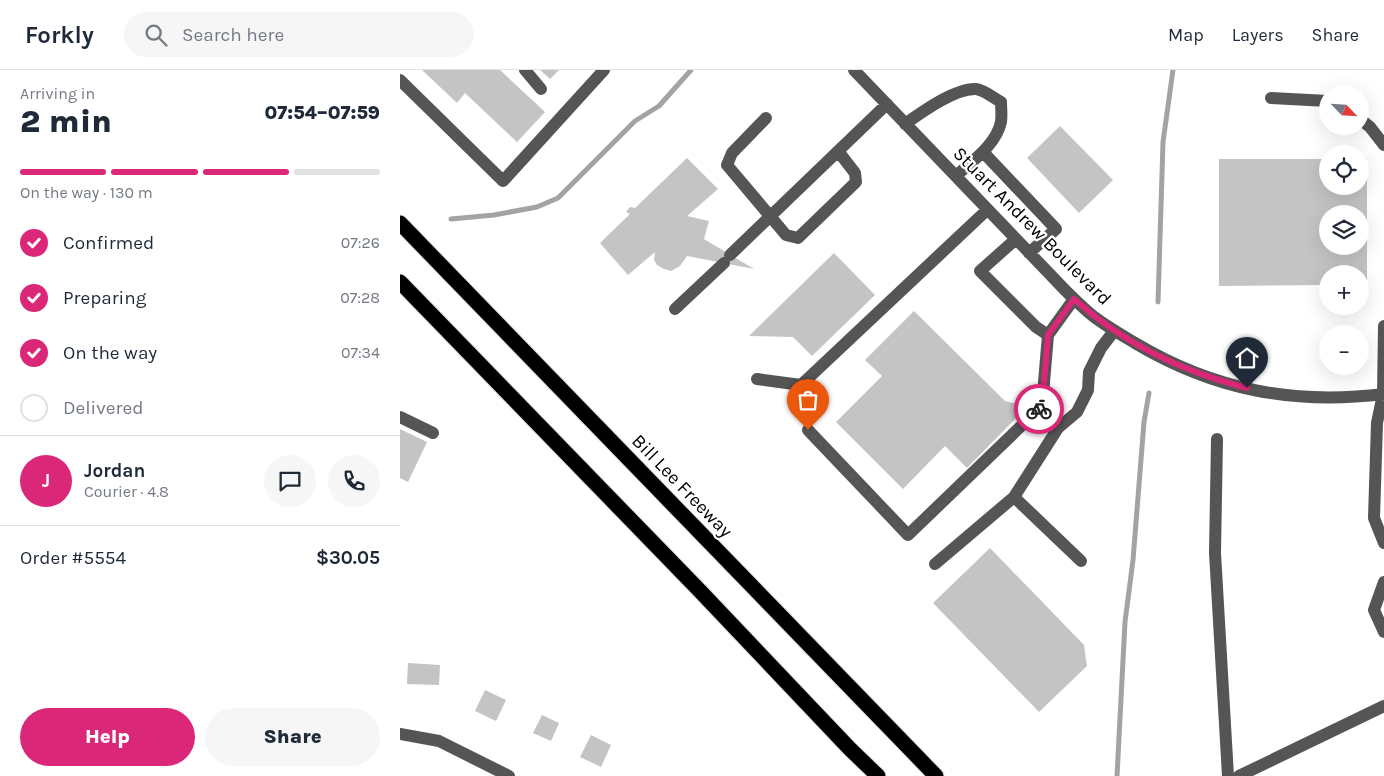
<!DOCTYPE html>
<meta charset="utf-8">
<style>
body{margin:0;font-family:Karla,sans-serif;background:#f6f6f7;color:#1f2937;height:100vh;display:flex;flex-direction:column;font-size:19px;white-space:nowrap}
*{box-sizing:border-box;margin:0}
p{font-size:16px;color:#747a83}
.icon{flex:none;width:28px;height:28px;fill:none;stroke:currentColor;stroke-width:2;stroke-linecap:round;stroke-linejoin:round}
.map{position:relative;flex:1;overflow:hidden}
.panel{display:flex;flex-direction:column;background:#fff;width:400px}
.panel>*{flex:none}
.needle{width:32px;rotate:115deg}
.fabs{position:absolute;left:919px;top:15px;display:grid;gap:10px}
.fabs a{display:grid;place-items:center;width:50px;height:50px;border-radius:50%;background:#fff;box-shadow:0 5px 20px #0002;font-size:25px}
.pin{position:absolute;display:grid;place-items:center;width:42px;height:42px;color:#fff;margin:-51px -21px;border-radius:50% 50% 50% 0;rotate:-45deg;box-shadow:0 0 5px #0007}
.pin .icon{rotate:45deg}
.courier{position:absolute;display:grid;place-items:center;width:50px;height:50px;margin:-25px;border:4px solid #db2777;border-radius:50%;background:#fff;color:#222;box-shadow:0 1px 6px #0007}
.summary em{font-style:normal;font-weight:800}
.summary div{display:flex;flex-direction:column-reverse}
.summary{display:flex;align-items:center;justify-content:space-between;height:85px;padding:0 20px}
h1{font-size:32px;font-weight:800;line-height:38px}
.bar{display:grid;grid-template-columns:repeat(4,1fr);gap:8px 5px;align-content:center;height:60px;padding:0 20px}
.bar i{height:6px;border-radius:4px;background:#e0e1e3}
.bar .active{background:#db2777}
.bar p{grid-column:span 4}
.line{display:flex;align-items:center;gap:12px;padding:0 20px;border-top:1px solid #e0e1e3}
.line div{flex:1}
.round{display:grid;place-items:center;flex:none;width:52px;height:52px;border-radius:26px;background:#f6f6f7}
ol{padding:0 20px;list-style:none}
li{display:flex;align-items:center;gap:15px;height:55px}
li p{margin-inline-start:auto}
li .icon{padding:5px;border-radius:50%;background:#db2777;color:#fff;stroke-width:4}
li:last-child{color:#747a83}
li i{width:28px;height:28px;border:2px solid #e0e1e3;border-radius:50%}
.primary-button{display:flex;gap:10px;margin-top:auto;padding:10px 20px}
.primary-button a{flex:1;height:58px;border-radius:30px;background:#db2777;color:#fff;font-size:20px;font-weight:800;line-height:58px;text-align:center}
.primary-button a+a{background:#f6f6f7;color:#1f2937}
header{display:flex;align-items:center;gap:30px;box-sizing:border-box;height:70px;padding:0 25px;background:#fff;border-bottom:1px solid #e0e1e3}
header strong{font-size:24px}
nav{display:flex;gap:28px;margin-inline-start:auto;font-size:18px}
.search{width:350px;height:45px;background:#f6f6f7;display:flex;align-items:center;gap:12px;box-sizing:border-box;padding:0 18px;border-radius:28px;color:#747a83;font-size:19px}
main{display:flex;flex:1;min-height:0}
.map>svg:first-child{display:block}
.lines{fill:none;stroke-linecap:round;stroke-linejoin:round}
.stream{stroke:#a3a3a3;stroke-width:5}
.building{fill:#c4c4c4;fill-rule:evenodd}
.highway-casing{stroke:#dbdbdb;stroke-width:17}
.minor{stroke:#555;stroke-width:12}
.highway{stroke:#000;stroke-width:15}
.done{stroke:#595959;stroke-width:5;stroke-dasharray:0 9}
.route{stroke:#db2777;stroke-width:6}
.labels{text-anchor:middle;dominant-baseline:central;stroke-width:4.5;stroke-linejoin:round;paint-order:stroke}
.street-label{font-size:19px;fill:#000;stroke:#fff}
</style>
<header>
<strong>Forkly</strong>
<div class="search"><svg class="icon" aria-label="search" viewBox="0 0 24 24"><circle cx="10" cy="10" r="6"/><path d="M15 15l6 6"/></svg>Search here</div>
<nav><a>Map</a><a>Layers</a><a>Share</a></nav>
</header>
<main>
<section class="panel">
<div class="summary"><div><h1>2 min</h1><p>Arriving in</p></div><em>07:54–07:59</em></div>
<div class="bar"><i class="active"></i><i class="active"></i><i class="active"></i><i></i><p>On the way · 130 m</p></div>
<ol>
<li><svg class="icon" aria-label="check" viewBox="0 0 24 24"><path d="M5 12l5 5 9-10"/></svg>Confirmed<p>07:26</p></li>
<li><svg class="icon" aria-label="check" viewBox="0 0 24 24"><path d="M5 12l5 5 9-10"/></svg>Preparing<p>07:28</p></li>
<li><svg class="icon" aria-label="check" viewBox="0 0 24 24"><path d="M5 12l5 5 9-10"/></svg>On the way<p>07:34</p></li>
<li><i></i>Delivered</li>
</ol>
<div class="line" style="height:90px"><b class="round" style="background:#db2777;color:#fff">J</b><div><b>Jordan</b><p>Courier · 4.8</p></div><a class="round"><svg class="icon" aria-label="chat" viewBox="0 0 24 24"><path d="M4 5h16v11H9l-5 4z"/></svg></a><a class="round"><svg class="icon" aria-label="phone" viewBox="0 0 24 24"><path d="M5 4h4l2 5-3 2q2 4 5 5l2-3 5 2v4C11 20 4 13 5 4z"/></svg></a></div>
<div class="line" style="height:65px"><div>Order #5554</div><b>$30.05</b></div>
<div class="primary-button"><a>Help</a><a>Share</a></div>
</section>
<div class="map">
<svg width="984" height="706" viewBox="0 0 984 706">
<rect width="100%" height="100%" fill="#fff"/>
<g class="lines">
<!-- stream -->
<path class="stream" d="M51 149 94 145 137 137 158 128 235 51 259 36 291 0
M758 232 763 72 773 0
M717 706 725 552 733 490 744 352 749 323"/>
</g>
<!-- building -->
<path class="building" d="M22 0H100L145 42 117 72 65 23 57 33Z
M140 0H159L150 9Z
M660 56 713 110 679 143 627 88Z
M287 88 318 119 287 146 309 151 304 169 354 199 287 186 280 196 271 201 264 199 257 195 254 190 255 182 228 205 200 173 230 144 226 142 230 137 235 138Z
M819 89H928V116H960V89H967V215H960V204H928V215L819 216ZM928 144H960V176H928Z
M434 183 475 225 412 286 393 267 349 266Z
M514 241 605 331 621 335 625 339 567 398 545 376 503 419 436 352 482 306 465 290Z
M0 359 27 372 8 412 0 408Z
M590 478 684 575 687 596 639 642 533 533Z
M8 593 40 595 39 615 7 614Z
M85 620 106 630 96 651 75 641Z
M142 645 159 653 151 671 133 663Z
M191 665 211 675 201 697 180 687Z"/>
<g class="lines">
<!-- highway casing -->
<g class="highway-casing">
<path id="highway" d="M0 153 536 706
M0 212 300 521 450 679 478 706"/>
</g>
<!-- minor -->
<path class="minor" d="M125 0 141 19
M454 0 665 220C674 229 683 238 693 246 706 256 720 264 735 273 814 320 893 335 984 324
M0 10 103 111 204 0
M871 28 928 31
M366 48 332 83 327 95 386 165 398 168 456 112 455 103 438 81
M960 49 970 57 984 75
M505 54C522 42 555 18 576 19 584 20 594 28 601 32 601 38 602 45 601 52 596 75 572 91 556 106
M583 82 656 159 629 183
M616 169 580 201 636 257 648 265
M330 185 487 34
M275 239 324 193
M984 256 983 324 977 353 974 448 984 473
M357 309 401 315 587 140
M0 347 33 363
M408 360 508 465 642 336 648 265 674 229
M817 369 815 483 828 706
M614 427 681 491
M535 494 614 427 658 358 677 342 688 320 689 302 701 278 714 261
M984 512 974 540 984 562
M0 664 39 671 109 706
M839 706 984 636"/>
<!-- highway -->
<use href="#highway" class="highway"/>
</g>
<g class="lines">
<!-- done -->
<path class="done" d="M408 360 508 465 639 339"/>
<!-- route -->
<path class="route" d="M639 339 642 336 648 265 674 229C724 274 783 302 847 318"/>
</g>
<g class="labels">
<!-- street labels -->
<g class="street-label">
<text transform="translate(632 156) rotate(45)">Stuart Andrew Boulevard</text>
<text transform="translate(282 416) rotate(46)">Bill Lee Freeway</text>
</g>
</g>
</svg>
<div class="fabs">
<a><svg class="needle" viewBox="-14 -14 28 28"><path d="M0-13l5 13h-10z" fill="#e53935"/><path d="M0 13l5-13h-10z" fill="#747a83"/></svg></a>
<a><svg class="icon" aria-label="locate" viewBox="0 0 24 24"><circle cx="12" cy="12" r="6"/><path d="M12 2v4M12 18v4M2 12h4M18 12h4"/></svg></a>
<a><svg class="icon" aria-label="layers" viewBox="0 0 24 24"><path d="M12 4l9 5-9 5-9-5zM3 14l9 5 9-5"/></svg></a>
<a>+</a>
<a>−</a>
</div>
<div class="pin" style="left:408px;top:360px;background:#ea580c"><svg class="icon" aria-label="bag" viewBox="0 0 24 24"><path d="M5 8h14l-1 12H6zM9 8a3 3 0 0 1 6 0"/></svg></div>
<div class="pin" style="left:847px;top:318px;background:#1f2937"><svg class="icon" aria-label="home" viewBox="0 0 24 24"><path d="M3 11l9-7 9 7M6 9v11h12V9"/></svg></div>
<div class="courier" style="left:639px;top:339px"><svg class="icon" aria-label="bike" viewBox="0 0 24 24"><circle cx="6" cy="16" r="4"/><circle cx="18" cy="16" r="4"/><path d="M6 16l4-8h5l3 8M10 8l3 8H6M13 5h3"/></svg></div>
</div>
</main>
